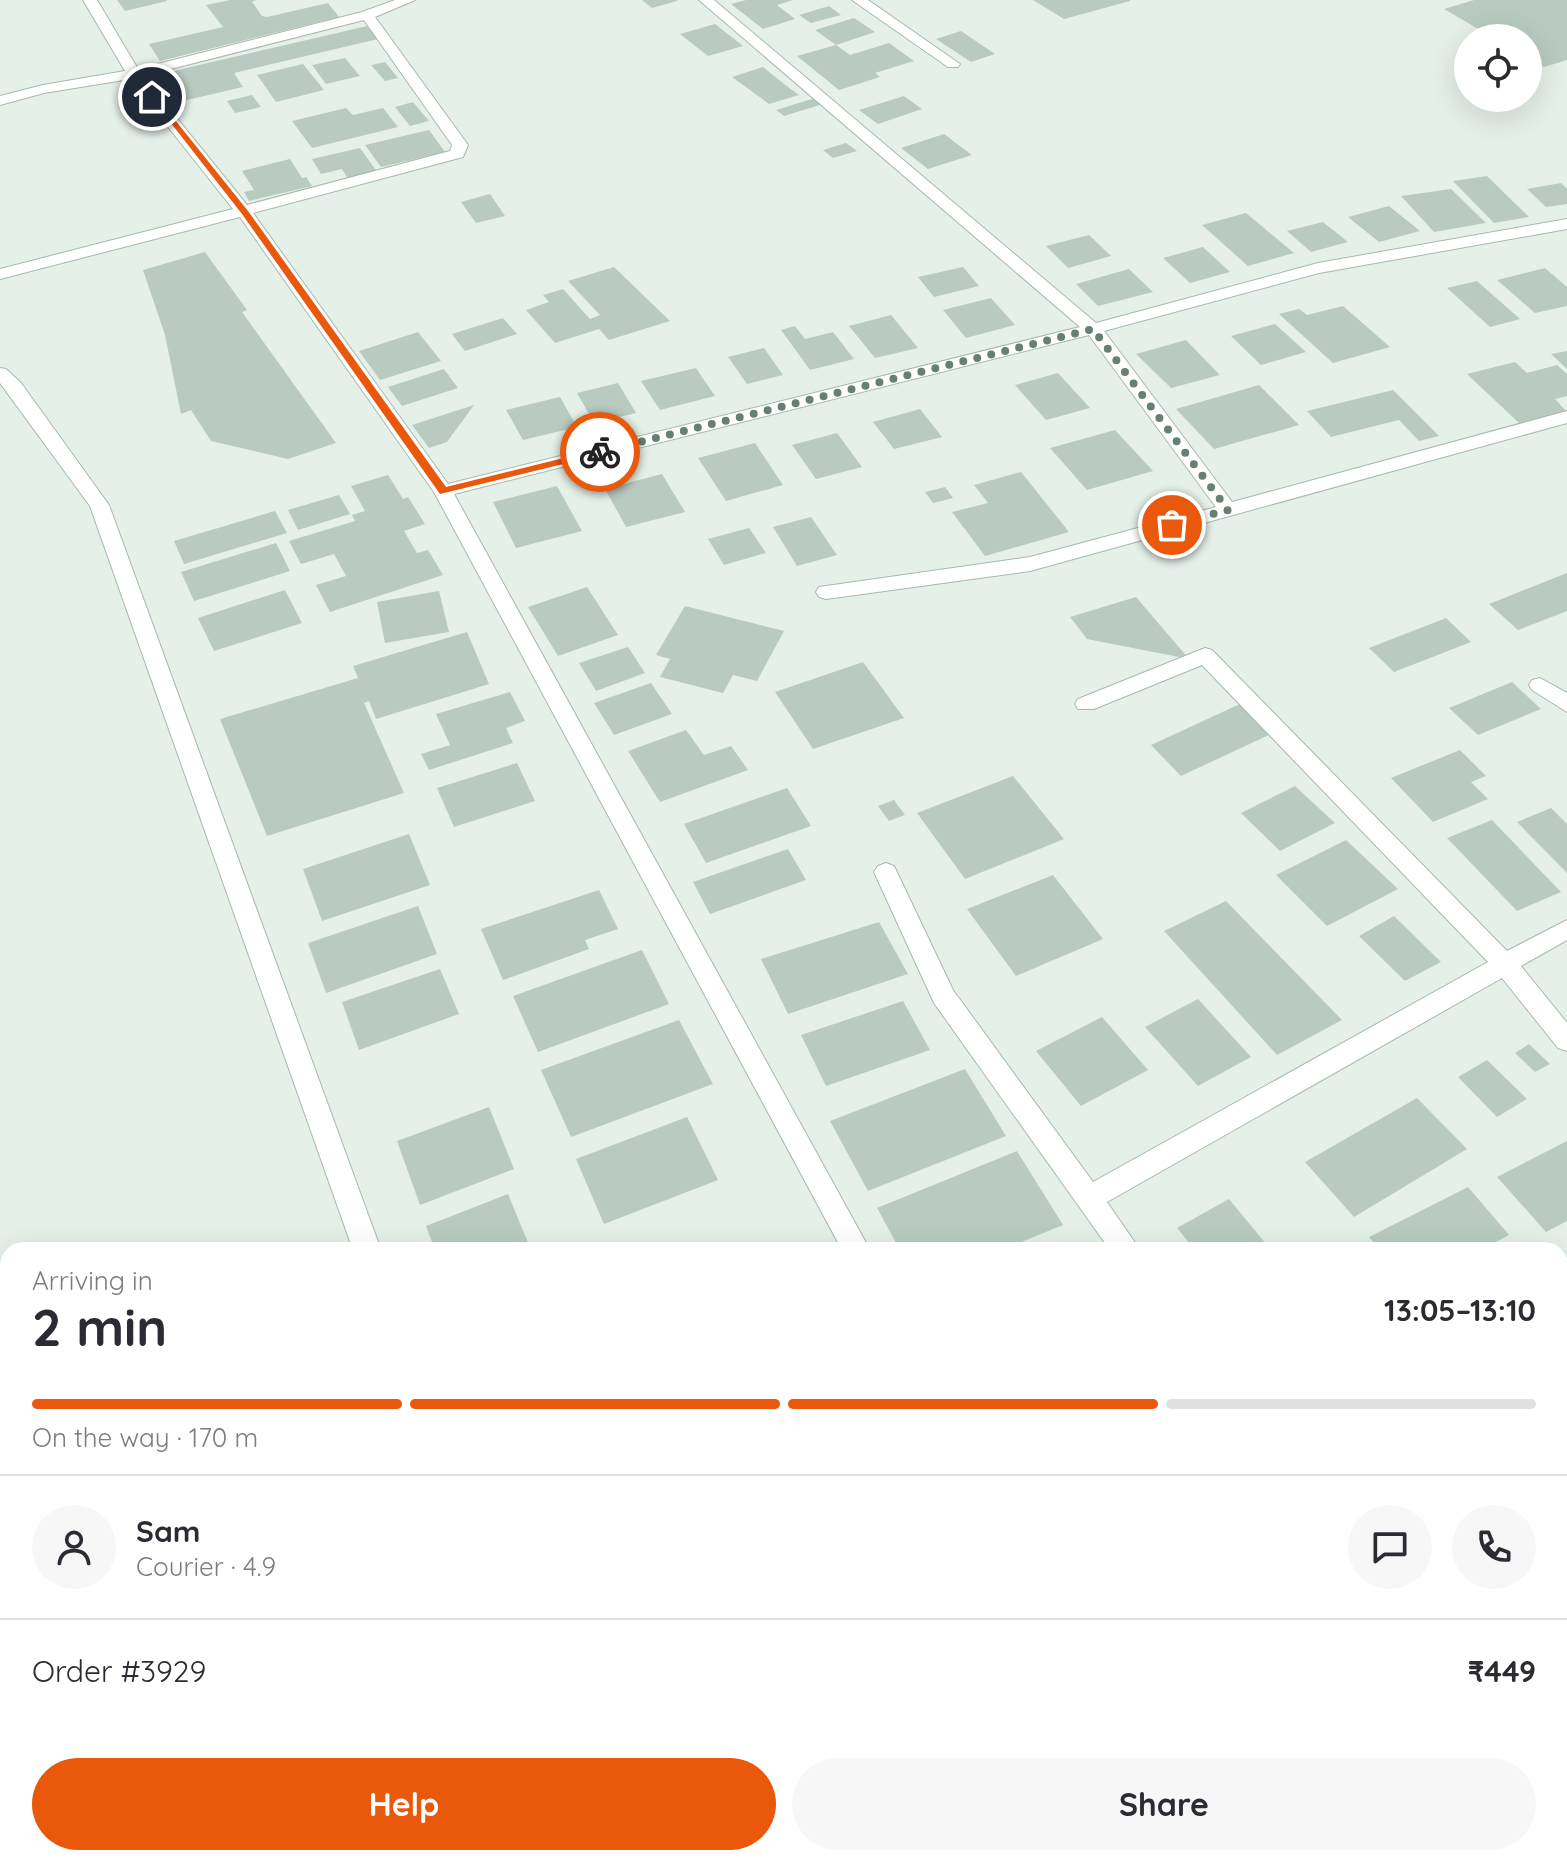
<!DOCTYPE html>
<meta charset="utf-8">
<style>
body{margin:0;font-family:Quicksand,sans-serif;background:#f7f7f7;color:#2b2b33;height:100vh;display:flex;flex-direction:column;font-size:30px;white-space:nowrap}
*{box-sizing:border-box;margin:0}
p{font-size:26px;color:#7c7c81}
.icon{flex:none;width:44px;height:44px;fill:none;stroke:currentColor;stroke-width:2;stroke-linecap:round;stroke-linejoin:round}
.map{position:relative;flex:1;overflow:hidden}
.side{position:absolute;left:0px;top:1242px;width:1568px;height:624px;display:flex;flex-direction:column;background:#fff;border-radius:24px 24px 0 0;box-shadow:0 8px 32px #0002}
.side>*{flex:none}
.controls{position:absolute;left:1454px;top:24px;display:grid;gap:16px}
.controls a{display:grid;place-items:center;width:88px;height:88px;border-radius:50%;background:#fff;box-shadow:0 8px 32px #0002;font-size:40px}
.pin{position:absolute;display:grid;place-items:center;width:68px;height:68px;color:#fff;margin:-34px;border:4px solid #fff;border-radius:50%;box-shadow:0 2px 8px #0007}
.courier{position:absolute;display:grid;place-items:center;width:80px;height:80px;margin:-40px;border:6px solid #ea580c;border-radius:50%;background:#fff;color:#222;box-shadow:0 2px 10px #0007}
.head em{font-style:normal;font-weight:700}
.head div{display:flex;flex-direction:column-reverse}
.head{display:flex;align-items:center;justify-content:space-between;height:136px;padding:0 32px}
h1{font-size:52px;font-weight:700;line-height:60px}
.bar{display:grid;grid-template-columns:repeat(4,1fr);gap:12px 8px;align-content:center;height:96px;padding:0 32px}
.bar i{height:10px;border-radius:6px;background:#e1e1e2}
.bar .on{background:#ea580c}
.bar p{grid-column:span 4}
.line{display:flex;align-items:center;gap:20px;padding:0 32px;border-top:2px solid #e1e1e2}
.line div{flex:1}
.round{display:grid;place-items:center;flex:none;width:84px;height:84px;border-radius:42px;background:#f7f7f7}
.primary-button{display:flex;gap:16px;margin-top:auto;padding:16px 32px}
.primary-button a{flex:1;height:92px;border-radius:48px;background:#ea580c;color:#fff;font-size:32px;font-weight:700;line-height:92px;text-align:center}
.primary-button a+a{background:#f7f7f7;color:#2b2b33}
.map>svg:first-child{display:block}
.building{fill:#b9cbc1}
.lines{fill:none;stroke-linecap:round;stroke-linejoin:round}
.street-casing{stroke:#a6b9af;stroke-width:2}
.street{fill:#fff;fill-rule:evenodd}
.route{fill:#ea580c}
.done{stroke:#668074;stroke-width:8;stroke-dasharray:0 14.4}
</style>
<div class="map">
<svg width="1567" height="1866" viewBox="0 0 1567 1866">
<rect width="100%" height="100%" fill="#e5f0e9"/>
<!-- building -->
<path class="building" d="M117 0H167V1L125 11Z
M230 0H256L252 2 262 16 267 17 328 3 339 17 160 61 149 44 223 27 206 5Z
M642 0H677V1L652 8Z
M746 0H793L777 5 795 19 763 29 731 4Z
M1033 0H1130V1L1064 19Z
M1474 0H1567V60L1544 67 1528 58V38H1494L1444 9Z
M829 6 841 15 811 23 799 15Z
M854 18 875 32 836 45 815 30Z
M715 24 743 46 708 56 680 34Z
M367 26 378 39 234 73 243 87 174 103 156 75Z
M961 31 995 54 971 62 936 39Z
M889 43 914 61 875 73 880 77 839 90 797 56 836 45 850 55Z
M345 58 360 76 326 84 312 65Z
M385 62 398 78 385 81 371 65Z
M303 64 324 90 276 102 257 75Z
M763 67 784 84 799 95 769 104 732 77Z
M252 95 261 107 235 113 227 101Z
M904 96 922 109 878 124 859 110Z
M815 98 823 104 784 116 776 110Z
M413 102 429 121 410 126 395 107Z
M346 108 353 115 383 108 398 127 312 148 292 121Z
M429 130 445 152 381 167 365 145Z
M944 134 972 155 928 169 901 148Z
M846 143 857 151 833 158 823 150Z
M360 148 378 173 349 181 342 169 321 174 312 159Z
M290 159 302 178 306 177 312 186 249 201 244 192 254 190 242 171Z
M1487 176 1529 217 1494 223 1453 181Z
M1561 183 1567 189V204L1546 207 1527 189Z
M1451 189 1486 223 1434 232 1401 196Z
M490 194 505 216 476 223 461 202Z
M1389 206 1420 231 1379 242 1348 217Z
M1246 213 1294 253 1248 266 1202 225Z
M1323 222 1348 242 1311 252 1287 231Z
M1089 235 1111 256 1068 268 1046 246Z
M1203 247 1230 272 1190 283 1163 258Z
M205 252 247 310 242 312 336 443 288 459 211 441 191 410 181 414 165 335 143 270Z
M614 267 670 321 609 340 599 329 555 343 526 310 549 302 543 295 563 289 590 319 600 315 568 281Z
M963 267 979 286 934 297 918 277Z
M1545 268 1567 287V306L1535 313 1497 280Z
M1129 269 1153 292 1098 306 1076 284Z
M1477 281 1520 319 1490 327 1447 288Z
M991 298 1015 325 966 338 943 310Z
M1343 306 1390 347 1333 363 1279 314 1299 309 1307 315Z
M891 315 918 348 875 358 849 326Z
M503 318 517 334 465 351 452 334Z
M1275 324 1306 352 1261 365 1231 336Z
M795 326 805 339 833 332 854 359 810 370 781 330Z
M418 332 441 361 380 380 359 351Z
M1186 340 1220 375 1171 388 1136 354Z
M764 348 783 375 747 384 728 357Z
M1567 351V369L1551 354Z
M1515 362 1527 373 1557 365 1567 374V396L1555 399 1567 412 1520 424 1467 374Z
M696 368 715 396 660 410 641 381Z
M444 369 458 388 402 406 388 387Z
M1058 373 1090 408 1046 420 1015 385Z
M618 383 636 413 594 423 577 393Z
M1259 385 1299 425 1214 449 1176 409Z
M1393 390 1439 436 1419 441 1399 420 1331 437 1307 411Z
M560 397 577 427 523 440 506 410Z
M474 405 447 442 429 448 412 425Z
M920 409 942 437 894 449 873 422Z
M1115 430 1153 471 1087 490 1050 448Z
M837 433 862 467 816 479 792 445Z
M755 443 783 485 726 501 698 458Z
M1021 472 1069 532 985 556 952 512 988 503 974 485Z
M662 474 685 512 626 527 605 489Z
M388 475 403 499 408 497 425 524 404 531 417 553 428 550 443 575 330 612 316 585 346 576 334 554 301 564 289 541 355 521 352 515 365 511 351 486Z
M557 486 582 531 516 548 493 502Z
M945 487 953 498 933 503 925 492Z
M339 495 350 514 298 530 288 510Z
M275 511 287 533 184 564 174 541Z
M811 517 837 555 797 566 773 527Z
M749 528 766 553 724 565 708 539Z
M276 543 290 571 194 601 181 572Z
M1567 573V611L1518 630 1489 604Z
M587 587 618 635 558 656 528 607Z
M285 590 302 623 214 651 198 618Z
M439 591 449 632 385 643 377 602Z
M1136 597 1189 659 1087 639 1070 617Z
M685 606 784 631 757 681 733 675 723 693 660 677 670 659 656 655Z
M1446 618 1471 642 1394 672 1369 648Z
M467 632 489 684 376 719 369 701 364 703 404 793 267 836 220 719 358 678 353 666Z
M628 647 645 673 596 691 579 663Z
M863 662 904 718 813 749 775 692Z
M1512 682 1541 709 1478 735 1449 708Z
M651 683 672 714 614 735 594 703Z
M510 692 525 721 506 728 513 743 429 770 421 754 450 745 436 714Z
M1240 704 1271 734 1181 776 1151 745Z
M686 730 704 755 731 746 748 770 660 802 628 751Z
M1460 750 1486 776 1471 782 1488 799 1433 822 1391 778Z
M517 763 535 801 454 827 437 788Z
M1013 776 1064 839 965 879 917 813Z
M1295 786 1335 823 1280 851 1241 813Z
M787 788 811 826 706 863 684 824Z
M894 800 905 815 889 821 878 806Z
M1551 808 1567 824V873L1517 822Z
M1492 820 1561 892 1517 911 1447 838Z
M409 834 430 885 322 921 303 869Z
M1346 840 1398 889 1327 926 1276 875Z
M788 849 806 880 710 914 693 882Z
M1053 875 1103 939 1016 976 967 909Z
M599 890 618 929 585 940 589 949 503 980 481 929Z
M1226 901 1342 1020 1277 1055 1164 931Z
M418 906 437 954 326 993 308 943Z
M1394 916 1441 962 1405 981 1359 936Z
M879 922 908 974 788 1014 761 959Z
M642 950 669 1004 538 1052 513 996Z
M440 969 459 1014 359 1050 342 1002Z
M1198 999 1251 1057 1198 1086 1145 1027Z
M903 1001 930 1050 826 1086 801 1035Z
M1102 1017 1148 1070 1081 1106 1036 1051Z
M679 1020 713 1084 571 1137 541 1070Z
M1529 1044 1550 1064 1535 1072 1515 1053Z
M1487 1060 1527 1099 1497 1117 1458 1077Z
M965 1069 1006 1136 868 1191 830 1121Z
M1417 1098 1467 1149 1354 1217 1305 1162Z
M489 1107 514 1169 420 1205 397 1141Z
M687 1117 718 1180 604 1224 576 1159Z
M1567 1141V1221L1546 1232 1497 1177Z
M1017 1151 1063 1225 1002 1250H900L877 1208Z
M1468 1187 1509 1235 1481 1250H1380L1369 1237Z
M508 1194 531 1250H435L426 1226Z
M1229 1199 1271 1250H1195L1177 1228Z
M1567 1359V1396L1560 1388V1363Z
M1567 1498V1629L1560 1633V1502Z"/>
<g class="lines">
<!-- street casing -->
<g class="street-casing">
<path id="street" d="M83 0H97L138 69 362 12 395 0H415L375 17 468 145 463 157 253 213 448 484 1080 327 699 0H714L1096 323 1318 263 1567 219V229L1319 273 1104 331 1232 502 1567 411V423L1030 571 826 599 819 597 816 592 819 587 1030 557 1216 507 1089 335 454 494 870 1250H842L434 492 240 217 0 279V269L233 209 130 79 44 93 0 105V96L43 85 125 71ZM364 20 452 145 450 151 247 205 143 76Z
M852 0H868L960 64 958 67H948Z
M0 368 6 369 21 383 109 505 381 1250H353L90 506 0 383Z
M1205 648 1212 650 1507 951 1567 920V940L1521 966 1567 1023V1051L1558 1048 1502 978 1107 1202 1140 1250H1110L934 1003 874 872 878 866 886 863 894 866 953 990 1093 1182 1488 962 1202 665 1094 709H1078L1075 704 1078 699Z
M1540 678 1567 693V712L1532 690 1529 685 1532 680Z
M1567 1707V1741L1560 1744V1710Z
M0 1813 8 1816V1858H22L23 1866H0Z
M1560 1838 1567 1841V1866H1548L1544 1858H1560Z
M671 1858H708L711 1866H674Z
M1146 1858H1181L1184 1866H1149Z
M1320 1858H1365L1362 1866H1317Z"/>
</g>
<!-- street -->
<use href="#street" class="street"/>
</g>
<!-- route -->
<path class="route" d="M149 95H155L248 211 446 487 600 449 604 450V454L440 494 242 214Z"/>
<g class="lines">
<!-- done -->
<path class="done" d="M600 452 1093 329 1228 510 1172 525"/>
</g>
</svg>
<div class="controls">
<a><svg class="icon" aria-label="locate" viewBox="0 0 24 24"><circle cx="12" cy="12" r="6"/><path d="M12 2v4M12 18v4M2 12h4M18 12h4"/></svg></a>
</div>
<div class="pin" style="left:1172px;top:525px;background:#ea580c"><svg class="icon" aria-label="bag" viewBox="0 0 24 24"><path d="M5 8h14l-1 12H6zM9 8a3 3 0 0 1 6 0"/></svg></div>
<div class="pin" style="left:152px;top:97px;background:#1f2937"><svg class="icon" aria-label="home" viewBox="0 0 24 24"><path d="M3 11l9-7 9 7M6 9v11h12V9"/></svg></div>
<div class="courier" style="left:600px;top:452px"><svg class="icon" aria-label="bike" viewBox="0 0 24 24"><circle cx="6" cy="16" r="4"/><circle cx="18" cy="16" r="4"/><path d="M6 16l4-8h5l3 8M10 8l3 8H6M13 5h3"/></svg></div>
<section class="side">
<div class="head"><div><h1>2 min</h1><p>Arriving in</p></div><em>13:05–13:10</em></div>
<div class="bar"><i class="on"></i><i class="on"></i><i class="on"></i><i></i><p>On the way · 170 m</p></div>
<div class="line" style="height:144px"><a class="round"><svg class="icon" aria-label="person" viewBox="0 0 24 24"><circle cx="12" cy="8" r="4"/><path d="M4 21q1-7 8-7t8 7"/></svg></a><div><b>Sam</b><p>Courier · 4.9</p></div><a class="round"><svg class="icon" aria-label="chat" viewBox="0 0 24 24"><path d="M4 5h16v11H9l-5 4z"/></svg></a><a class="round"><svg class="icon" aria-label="phone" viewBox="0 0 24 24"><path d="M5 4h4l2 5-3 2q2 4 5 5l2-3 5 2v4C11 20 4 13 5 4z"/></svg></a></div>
<div class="line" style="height:104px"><div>Order #3929</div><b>₹449</b></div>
<div class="primary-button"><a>Help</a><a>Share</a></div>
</section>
</div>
